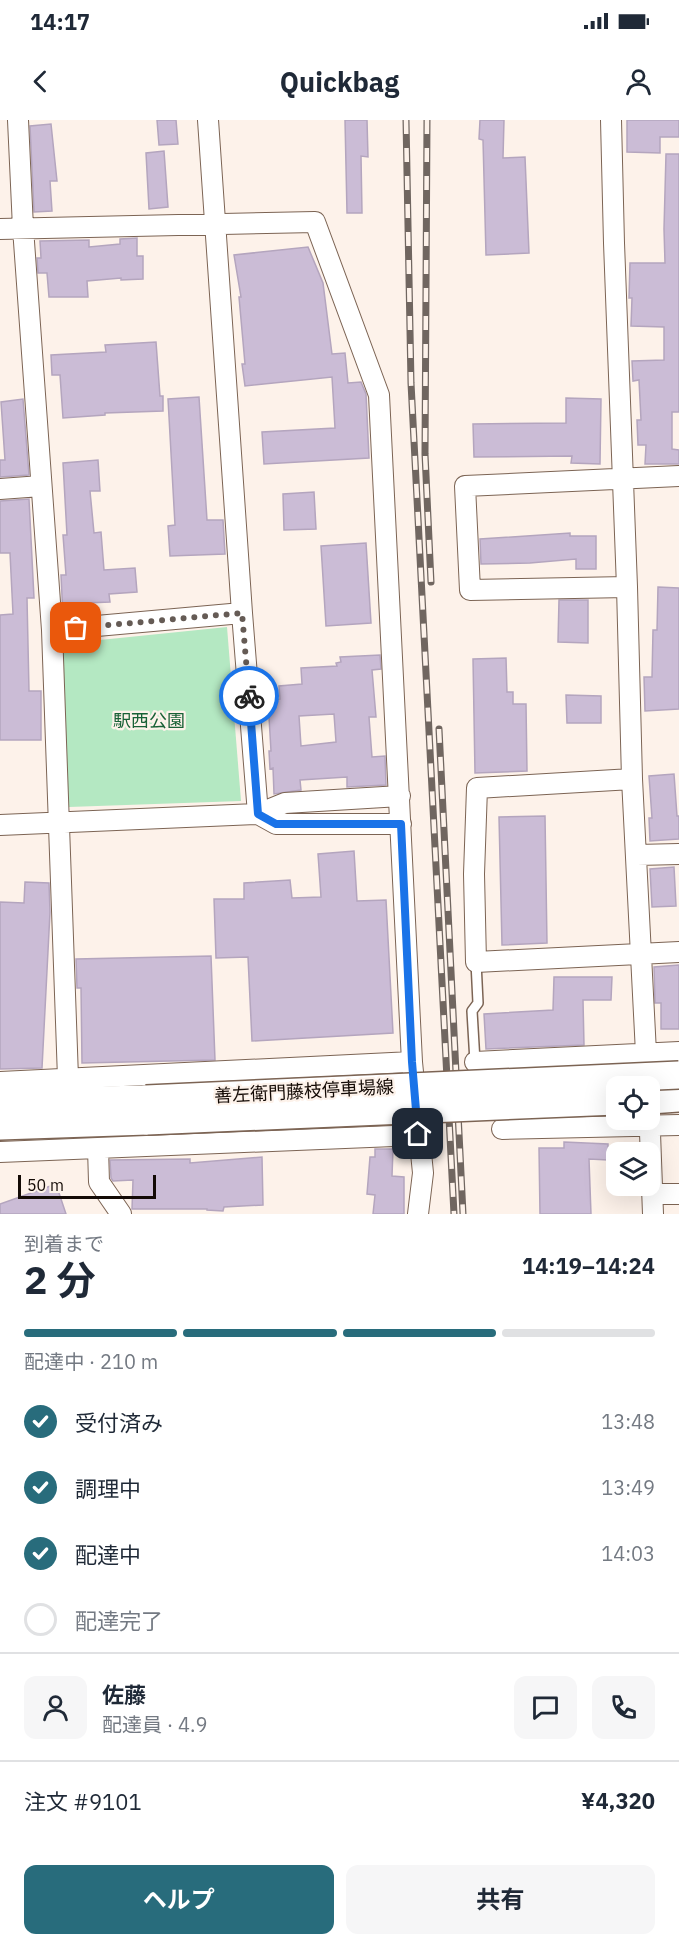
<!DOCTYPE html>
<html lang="ja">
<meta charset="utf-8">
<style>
body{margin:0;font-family:"IBM Plex Sans","Noto Sans JP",sans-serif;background:#f6f6f7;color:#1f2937;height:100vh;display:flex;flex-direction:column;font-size:22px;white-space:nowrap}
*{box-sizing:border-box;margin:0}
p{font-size:20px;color:#747a83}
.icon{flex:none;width:33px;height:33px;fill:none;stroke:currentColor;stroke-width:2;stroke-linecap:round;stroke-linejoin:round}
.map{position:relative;height:1094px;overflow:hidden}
.details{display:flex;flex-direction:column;background:#fff;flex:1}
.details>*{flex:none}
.buttons{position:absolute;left:606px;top:956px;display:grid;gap:12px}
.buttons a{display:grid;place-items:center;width:54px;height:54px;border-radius:12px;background:#fff;box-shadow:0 6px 24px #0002;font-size:30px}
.scale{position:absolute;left:18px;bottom:15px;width:138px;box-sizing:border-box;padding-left:6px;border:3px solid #130a05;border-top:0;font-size:16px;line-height:21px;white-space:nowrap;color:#130a05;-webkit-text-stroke:4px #fdf2ea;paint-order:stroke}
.pin{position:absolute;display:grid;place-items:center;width:51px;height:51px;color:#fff;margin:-26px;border-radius:12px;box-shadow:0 3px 9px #0006}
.courier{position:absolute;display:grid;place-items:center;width:60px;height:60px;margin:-30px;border:4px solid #1a73e8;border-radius:50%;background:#fff;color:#222;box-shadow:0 2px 8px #0007}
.head em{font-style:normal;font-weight:700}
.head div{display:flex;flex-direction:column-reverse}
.head{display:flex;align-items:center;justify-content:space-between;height:102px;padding:0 24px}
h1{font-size:39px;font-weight:700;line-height:45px}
.bar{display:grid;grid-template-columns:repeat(4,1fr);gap:9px 6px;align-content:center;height:72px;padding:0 24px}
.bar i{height:8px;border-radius:4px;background:#e0e1e3}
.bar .selected{background:#286c7c}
.bar p{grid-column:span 4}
.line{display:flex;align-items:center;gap:15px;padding:0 24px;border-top:2px solid #e0e1e3}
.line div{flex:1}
.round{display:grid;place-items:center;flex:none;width:63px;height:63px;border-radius:12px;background:#f6f6f7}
ol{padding:0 24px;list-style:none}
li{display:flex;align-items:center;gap:18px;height:66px}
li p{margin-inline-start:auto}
li .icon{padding:6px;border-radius:50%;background:#286c7c;color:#fff;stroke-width:4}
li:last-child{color:#747a83}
li i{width:33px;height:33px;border:3px solid #e0e1e3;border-radius:50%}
.primary-button{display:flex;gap:12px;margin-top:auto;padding:12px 24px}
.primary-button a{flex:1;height:69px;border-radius:12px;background:#286c7c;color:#fff;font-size:24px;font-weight:700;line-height:69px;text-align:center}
.primary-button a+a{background:#f6f6f7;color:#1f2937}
.status{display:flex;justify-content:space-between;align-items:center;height:42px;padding:0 30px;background:#fff;direction:ltr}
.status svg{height:16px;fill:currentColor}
header{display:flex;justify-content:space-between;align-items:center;height:78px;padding:0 24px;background:#fff;font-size:27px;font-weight:700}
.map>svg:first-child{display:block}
.green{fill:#b4e8c2}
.building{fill:#cbbcd6;stroke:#b4a5be;stroke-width:1.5;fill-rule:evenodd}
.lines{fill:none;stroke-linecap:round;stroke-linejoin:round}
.service-casing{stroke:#7c6454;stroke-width:12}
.minor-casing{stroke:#7c6454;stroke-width:22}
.secondary-casing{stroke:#7c6454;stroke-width:30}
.service{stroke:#fff;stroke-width:9}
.minor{stroke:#fff;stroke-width:20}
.secondary{stroke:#fff;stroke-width:27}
.rail-casing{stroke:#706660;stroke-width:7}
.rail{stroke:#fdf2ea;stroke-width:4.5;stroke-dasharray:14;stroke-linecap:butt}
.secondary-bridge-casing{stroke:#7c6454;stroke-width:30;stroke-linecap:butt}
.secondary-bridge{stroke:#fff;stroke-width:27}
.done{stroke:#655b55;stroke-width:6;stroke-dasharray:0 10.8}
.route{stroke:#1a73e8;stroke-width:8}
.labels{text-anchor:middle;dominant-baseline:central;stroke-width:4.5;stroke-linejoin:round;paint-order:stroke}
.park-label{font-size:18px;fill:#186136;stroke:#fdf2ea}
.street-label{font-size:18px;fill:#130a05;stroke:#fdf2ea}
</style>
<div class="status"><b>14:17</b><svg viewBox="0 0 49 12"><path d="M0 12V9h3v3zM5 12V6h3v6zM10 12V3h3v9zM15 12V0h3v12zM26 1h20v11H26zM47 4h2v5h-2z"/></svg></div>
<header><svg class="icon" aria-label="back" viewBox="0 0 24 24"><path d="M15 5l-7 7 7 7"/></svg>Quickbag<svg class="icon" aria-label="person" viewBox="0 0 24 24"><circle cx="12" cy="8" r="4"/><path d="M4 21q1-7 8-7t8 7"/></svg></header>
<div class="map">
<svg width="679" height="1094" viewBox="0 0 679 1094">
<rect width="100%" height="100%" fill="#fdf2ea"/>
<!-- green -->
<path class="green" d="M227 507 241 681 69 687 61 524Z"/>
<!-- building -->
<path class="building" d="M157 0H176L178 24 159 25Z
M345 0H367L368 37 361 36 362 93H347Z
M480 0H504L503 38 525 37 529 133 486 135 483 20 479 19Z
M627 0H679V17H660V33L627 32Z
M51 4 57 61H50L52 91 34 92 30 6Z
M164 31 168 87 149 89 146 33Z
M666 34H679V292H672V329L679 330V344H645L646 325H638L637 300H641L639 260 633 261 632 241 664 240V207L631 206 632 178H629L630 143H665L664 109Z
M137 118V136H143V159L121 160V158L87 161 88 177H49L47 153H38L37 138H41L40 121 89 120V127L120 124V119Z
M308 127 323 163 332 234 345 233 348 263 361 262 366 274 369 338 264 344 262 312 335 308 332 257 245 266 242 244H245L239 177H241L234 135Z
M156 222 160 276H163V291L105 293V295L63 298 60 255H52L51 235 106 232 105 225Z
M199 277 207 400H223L225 434 170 436 168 406 175 405 168 279Z
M566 278 601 279 600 344 571 343 572 336 474 337 473 304 566 303Z
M23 279 29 355 0 357V340H5L1 282Z
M98 340 100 371H90L94 413 101 412 104 450 135 448 137 472 109 474 110 482 86 483 87 495 63 497 61 455H66L63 415H67L63 343Z
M314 372 316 409 284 410 283 374Z
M29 379 34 478H27L29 571H41V620H0V495L13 494 10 433H0V381Z
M570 413V416H596V449H576V439L530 443 481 444 480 419Z
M366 423 371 503 326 506 321 426Z
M658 467 679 468V589L645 591 644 557H652L653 510H657Z
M559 480H588V523L558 522Z
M380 535 381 549 372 550 376 597H369L372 637 385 636 386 665 347 667V657L300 660 301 670 274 674 273 648 270 649 269 631H271L268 580 280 579 279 566 302 564 301 548 337 546 336 543 341 542 340 537ZM334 594 336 622 301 626 299 596Z
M506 538 507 572H513V584H526L527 651 475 653 473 539Z
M566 575 601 576V603H567Z
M674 654 677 696H679V719L650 721 649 698H652L649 656Z
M545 696 547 823 502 825 499 697Z
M354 731 357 781 386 780 393 913 252 921 248 837 216 838 214 779H244V763L290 760 292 778 321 777 318 734Z
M674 747 676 786 652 787 650 749Z
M25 762 49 763 50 792 42 948 0 949V782L24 783Z
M211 836 215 940 82 943 81 868H77L76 839Z
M679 845V909H661V883H655L654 847Z
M554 857H612L611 880H583L584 925 486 929 484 894 553 890Z
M564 1022 608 1024V1040L589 1039 591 1094H540L539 1028H564Z
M375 1029H393L392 1056 404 1057V1094H373L375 1075 367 1074 370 1037H375Z
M262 1037 263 1085 224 1087 223 1091 207 1090V1089H132L133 1060 113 1061 111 1058 110 1040 190 1039V1043Z
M56 1064 66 1094H0V1084Z"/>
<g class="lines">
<!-- service casing -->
<g class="service-casing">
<path id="service" d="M475 942 472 891 478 883 476 842"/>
</g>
<!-- minor casing -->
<g class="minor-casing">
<path id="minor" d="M18 0 23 108 52 510 68 958
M208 0 242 493 258 694
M611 0 614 123 627 467 632 659 646 933
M0 109 315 102 379 275 412 942 423 1053 418 1094
M0 369 41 366
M627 467 470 470 465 366 679 356
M52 510 242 493
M632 659 477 668 474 754 476 842 679 832
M258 694 276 704H401
M0 705 258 694 285 683 400 676
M637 735 679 734
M475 942 679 932
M0 962 412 942
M502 1009 679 1005
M650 1013 653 1094
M98 1028 99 1062 121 1094
M0 1032 418 1015
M652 1074H679"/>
</g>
<!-- secondary casing -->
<g class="secondary-casing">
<path id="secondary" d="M650 980 679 978
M0 982 146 979
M0 1006 147 1001"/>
</g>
<!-- service -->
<use href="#service" class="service"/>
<!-- minor -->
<use href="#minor" class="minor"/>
<!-- secondary -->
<use href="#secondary" class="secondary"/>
<!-- rail casing -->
<g class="rail-casing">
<path id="rail" d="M406 0 411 263 454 1094
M427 0 425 334 431 462
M439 609 463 1094"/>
</g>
<!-- rail -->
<use href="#rail" class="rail"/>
<!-- secondary-bridge casing -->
<g class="secondary-bridge-casing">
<path id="secondary-bridge" d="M146 979 679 955
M147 1001 616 981"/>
</g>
<!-- secondary-bridge -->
<use href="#secondary-bridge" class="secondary-bridge"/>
</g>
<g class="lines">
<!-- done -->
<path class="done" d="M76 508 242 493 249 576"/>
<!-- route -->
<path class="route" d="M249 576 258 694 276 704H401L412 942 418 1014"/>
</g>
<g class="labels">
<!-- park labels -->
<g class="park-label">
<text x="149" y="600">駅西公園</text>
</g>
<!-- street labels -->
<g class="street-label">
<text transform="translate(304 971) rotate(-3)">善左衛門藤枝停車場線</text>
</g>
</g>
</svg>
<div class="buttons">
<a><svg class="icon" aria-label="locate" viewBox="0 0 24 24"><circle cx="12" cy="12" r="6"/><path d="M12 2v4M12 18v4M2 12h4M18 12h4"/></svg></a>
<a><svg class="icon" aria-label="layers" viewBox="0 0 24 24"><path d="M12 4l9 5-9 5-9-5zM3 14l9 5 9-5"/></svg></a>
</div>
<div class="scale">50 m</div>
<div class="pin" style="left:76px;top:508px;background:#ea580c"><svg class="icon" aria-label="bag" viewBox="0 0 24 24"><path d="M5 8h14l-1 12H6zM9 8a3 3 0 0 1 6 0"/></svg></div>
<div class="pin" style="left:418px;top:1014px;background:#1f2937"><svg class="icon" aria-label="home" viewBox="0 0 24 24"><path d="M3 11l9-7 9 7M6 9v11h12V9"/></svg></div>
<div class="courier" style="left:249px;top:576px"><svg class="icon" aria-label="bike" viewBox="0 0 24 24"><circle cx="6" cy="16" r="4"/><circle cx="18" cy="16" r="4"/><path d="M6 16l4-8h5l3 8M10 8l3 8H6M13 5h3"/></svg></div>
</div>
<section class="details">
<div class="head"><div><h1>2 分</h1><p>到着まで</p></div><em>14:19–14:24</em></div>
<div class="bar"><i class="selected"></i><i class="selected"></i><i class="selected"></i><i></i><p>配達中 · 210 m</p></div>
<ol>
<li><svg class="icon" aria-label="check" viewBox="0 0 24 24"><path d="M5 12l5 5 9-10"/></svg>受付済み<p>13:48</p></li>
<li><svg class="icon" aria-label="check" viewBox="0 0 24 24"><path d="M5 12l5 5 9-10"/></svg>調理中<p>13:49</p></li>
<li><svg class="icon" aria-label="check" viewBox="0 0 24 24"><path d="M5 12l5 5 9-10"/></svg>配達中<p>14:03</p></li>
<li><i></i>配達完了</li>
</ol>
<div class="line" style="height:108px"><a class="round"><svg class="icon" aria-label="person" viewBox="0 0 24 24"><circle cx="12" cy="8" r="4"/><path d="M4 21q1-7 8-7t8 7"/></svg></a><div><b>佐藤</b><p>配達員 · 4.9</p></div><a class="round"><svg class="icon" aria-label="chat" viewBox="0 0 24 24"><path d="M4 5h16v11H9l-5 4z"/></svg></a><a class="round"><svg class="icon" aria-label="phone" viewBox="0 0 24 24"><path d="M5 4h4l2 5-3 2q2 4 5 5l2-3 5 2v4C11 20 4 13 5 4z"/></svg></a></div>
<div class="line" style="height:78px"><div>注文 #9101</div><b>¥4,320</b></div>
<div class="primary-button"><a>ヘルプ</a><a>共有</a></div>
</section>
